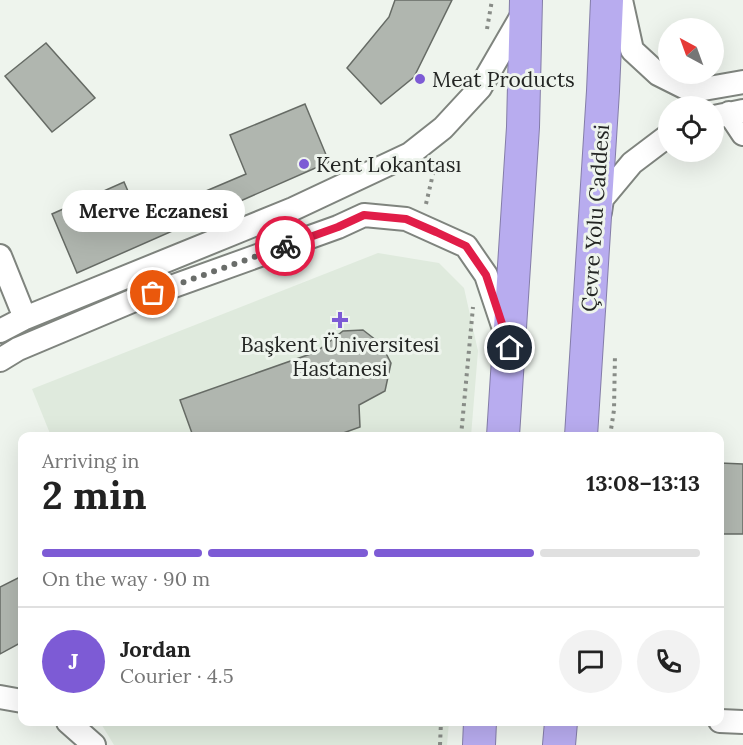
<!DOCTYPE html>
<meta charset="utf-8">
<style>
body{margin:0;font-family:Lora,serif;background:#f2f2f2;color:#222;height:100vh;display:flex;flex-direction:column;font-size:22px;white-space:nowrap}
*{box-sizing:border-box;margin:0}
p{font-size:20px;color:#767676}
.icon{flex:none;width:33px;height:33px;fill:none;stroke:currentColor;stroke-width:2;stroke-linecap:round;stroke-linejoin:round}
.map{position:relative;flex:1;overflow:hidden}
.details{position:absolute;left:18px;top:432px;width:706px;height:294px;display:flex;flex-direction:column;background:#fff;border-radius:12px;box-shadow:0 6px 24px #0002}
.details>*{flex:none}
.needle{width:39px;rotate:319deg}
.fabs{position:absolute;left:658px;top:18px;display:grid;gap:12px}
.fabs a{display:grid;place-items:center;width:66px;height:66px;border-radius:50%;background:#fff;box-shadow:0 6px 24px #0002;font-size:30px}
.pin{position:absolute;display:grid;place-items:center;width:51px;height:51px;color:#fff;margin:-26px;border:3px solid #fff;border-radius:50%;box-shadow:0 2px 6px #0007}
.courier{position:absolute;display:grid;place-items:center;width:60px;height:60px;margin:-30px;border:4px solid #e11d48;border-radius:50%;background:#fff;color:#222;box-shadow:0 2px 8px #0007}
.bubble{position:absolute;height:42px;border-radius:21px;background:#fff;box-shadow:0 6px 24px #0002;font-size:20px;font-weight:700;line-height:42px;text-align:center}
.headline em{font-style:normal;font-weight:700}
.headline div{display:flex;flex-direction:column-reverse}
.headline{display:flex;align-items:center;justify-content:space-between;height:102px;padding:0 24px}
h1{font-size:39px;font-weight:700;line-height:45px}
.bar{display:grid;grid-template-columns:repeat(4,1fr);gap:9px 6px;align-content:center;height:72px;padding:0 24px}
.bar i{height:8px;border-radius:4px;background:#e0e0e0}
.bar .active{background:#7d5bd5}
.bar p{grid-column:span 4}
.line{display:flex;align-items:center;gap:15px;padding:0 24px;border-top:2px solid #e0e0e0}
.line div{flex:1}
.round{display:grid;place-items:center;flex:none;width:63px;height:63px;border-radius:32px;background:#f2f2f2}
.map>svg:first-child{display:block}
.built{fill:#dfeadd}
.building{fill:#b0b6af;stroke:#666b65;stroke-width:1.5}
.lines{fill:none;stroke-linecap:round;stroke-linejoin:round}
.minor-casing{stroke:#7f847e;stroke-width:26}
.highway-casing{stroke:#847da8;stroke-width:34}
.path{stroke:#888c87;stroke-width:4;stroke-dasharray:3 4.5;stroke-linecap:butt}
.minor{stroke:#fff;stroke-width:22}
.highway{stroke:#b8acef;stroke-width:32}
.done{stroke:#6a6d6a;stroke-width:6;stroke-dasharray:0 10.8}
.route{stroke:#e11d48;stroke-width:8}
.poi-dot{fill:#7d5bd5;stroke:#eef4ed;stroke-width:2}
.labels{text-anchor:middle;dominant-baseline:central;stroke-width:6;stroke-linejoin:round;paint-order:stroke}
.poi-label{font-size:21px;fill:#232523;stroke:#eef4ed;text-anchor:start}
.street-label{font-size:21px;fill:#232523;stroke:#eef4ed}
</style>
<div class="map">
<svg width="743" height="745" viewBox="0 0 743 745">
<rect width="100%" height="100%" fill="#eef4ed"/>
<!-- built -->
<path class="built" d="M378 253 439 263 464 288 478 351 471 436H51L32 389Z
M100 722H449L447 745H114Z"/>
<!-- building -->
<path class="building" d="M395 0H452L414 77 381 104 347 68 389 17Z
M46 43 95 98 52 132 5 76Z
M305 104 329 162 77 273 52 214 124 182 140 219 246 174 230 135Z
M363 330 381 344 391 363 385 391 359 405 360 427 335 436H193L180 400 316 352 343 331Z
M720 463 743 464V534H720Z
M22 576V642L0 654V587Z"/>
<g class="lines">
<!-- minor casing -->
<g class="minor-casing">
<path id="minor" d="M621 0 632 50 658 74 692 91 743 82
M729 113 743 134
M714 117 743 111
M600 212 602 199 632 163 669 135
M0 256 25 318
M0 331 25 318 293 209 410 154 443 128 480 88 524 12
M0 360 18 349 132 301 338 227 364 215 406 219 466 246 486 275 505 332
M0 697 22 701
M720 721 743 722
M68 722 94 745"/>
</g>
<!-- highway casing -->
<g class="highway-casing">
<path id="highway" d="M503 436 523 127 526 0
M581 436 603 91 607 0
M479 745 480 722
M559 745 561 722"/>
</g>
<!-- path -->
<path class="path" d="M487 29 492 0
M426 204 436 161
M461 436 473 307
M610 436 614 410 615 354
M440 745 441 722"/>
<!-- minor -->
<use href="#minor" class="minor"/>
<!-- highway -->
<use href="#highway" class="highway"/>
</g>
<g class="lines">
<!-- done -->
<path class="done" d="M153 293 285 246"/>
<!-- route -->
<path class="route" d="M285 246 338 227 364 215 406 219 436 232 466 246 486 275 510 348"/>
</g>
<!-- markers -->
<g class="poi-dot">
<circle cx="420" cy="79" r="6"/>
<circle cx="304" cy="164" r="6"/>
<path d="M337 311h6v6h6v6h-6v6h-6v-6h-6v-6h6z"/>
</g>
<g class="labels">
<!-- poi labels -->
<g class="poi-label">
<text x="432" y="79">Meat Products</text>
<text x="316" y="164">Kent Lokantası</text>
<text x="340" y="344" text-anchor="middle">Başkent Üniversitesi<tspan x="340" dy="24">Hastanesi</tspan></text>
</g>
<!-- street labels -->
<g class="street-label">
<text transform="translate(595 218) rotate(-86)">Çevre Yolu Caddesi</text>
</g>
</g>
</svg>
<div class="fabs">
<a><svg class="needle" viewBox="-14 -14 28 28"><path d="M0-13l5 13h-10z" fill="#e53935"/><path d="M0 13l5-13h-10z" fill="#767676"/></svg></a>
<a><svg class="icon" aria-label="locate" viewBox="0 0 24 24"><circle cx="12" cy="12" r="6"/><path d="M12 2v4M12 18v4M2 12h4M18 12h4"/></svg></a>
</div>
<div class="pin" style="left:153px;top:293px;background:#ea580c"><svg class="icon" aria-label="bag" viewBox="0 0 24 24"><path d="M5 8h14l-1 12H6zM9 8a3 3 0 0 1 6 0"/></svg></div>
<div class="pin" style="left:510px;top:348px;background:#1f2937"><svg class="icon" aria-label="home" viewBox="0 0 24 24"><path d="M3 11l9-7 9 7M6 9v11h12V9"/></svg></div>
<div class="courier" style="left:285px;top:246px"><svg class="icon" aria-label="bike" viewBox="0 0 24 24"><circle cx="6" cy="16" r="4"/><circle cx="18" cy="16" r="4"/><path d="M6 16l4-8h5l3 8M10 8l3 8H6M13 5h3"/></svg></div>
<div class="bubble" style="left:62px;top:190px;width:183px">Merve Eczanesi</div>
<section class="details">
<div class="headline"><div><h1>2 min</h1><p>Arriving in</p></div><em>13:08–13:13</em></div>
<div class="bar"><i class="active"></i><i class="active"></i><i class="active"></i><i></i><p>On the way · 90 m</p></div>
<div class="line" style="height:108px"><b class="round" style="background:#7d5bd5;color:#fff">J</b><div><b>Jordan</b><p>Courier · 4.5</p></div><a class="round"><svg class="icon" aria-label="chat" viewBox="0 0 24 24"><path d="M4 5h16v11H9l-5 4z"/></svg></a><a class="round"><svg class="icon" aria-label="phone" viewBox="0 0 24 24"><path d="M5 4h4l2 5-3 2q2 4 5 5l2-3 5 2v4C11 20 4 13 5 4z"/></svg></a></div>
</section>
</div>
